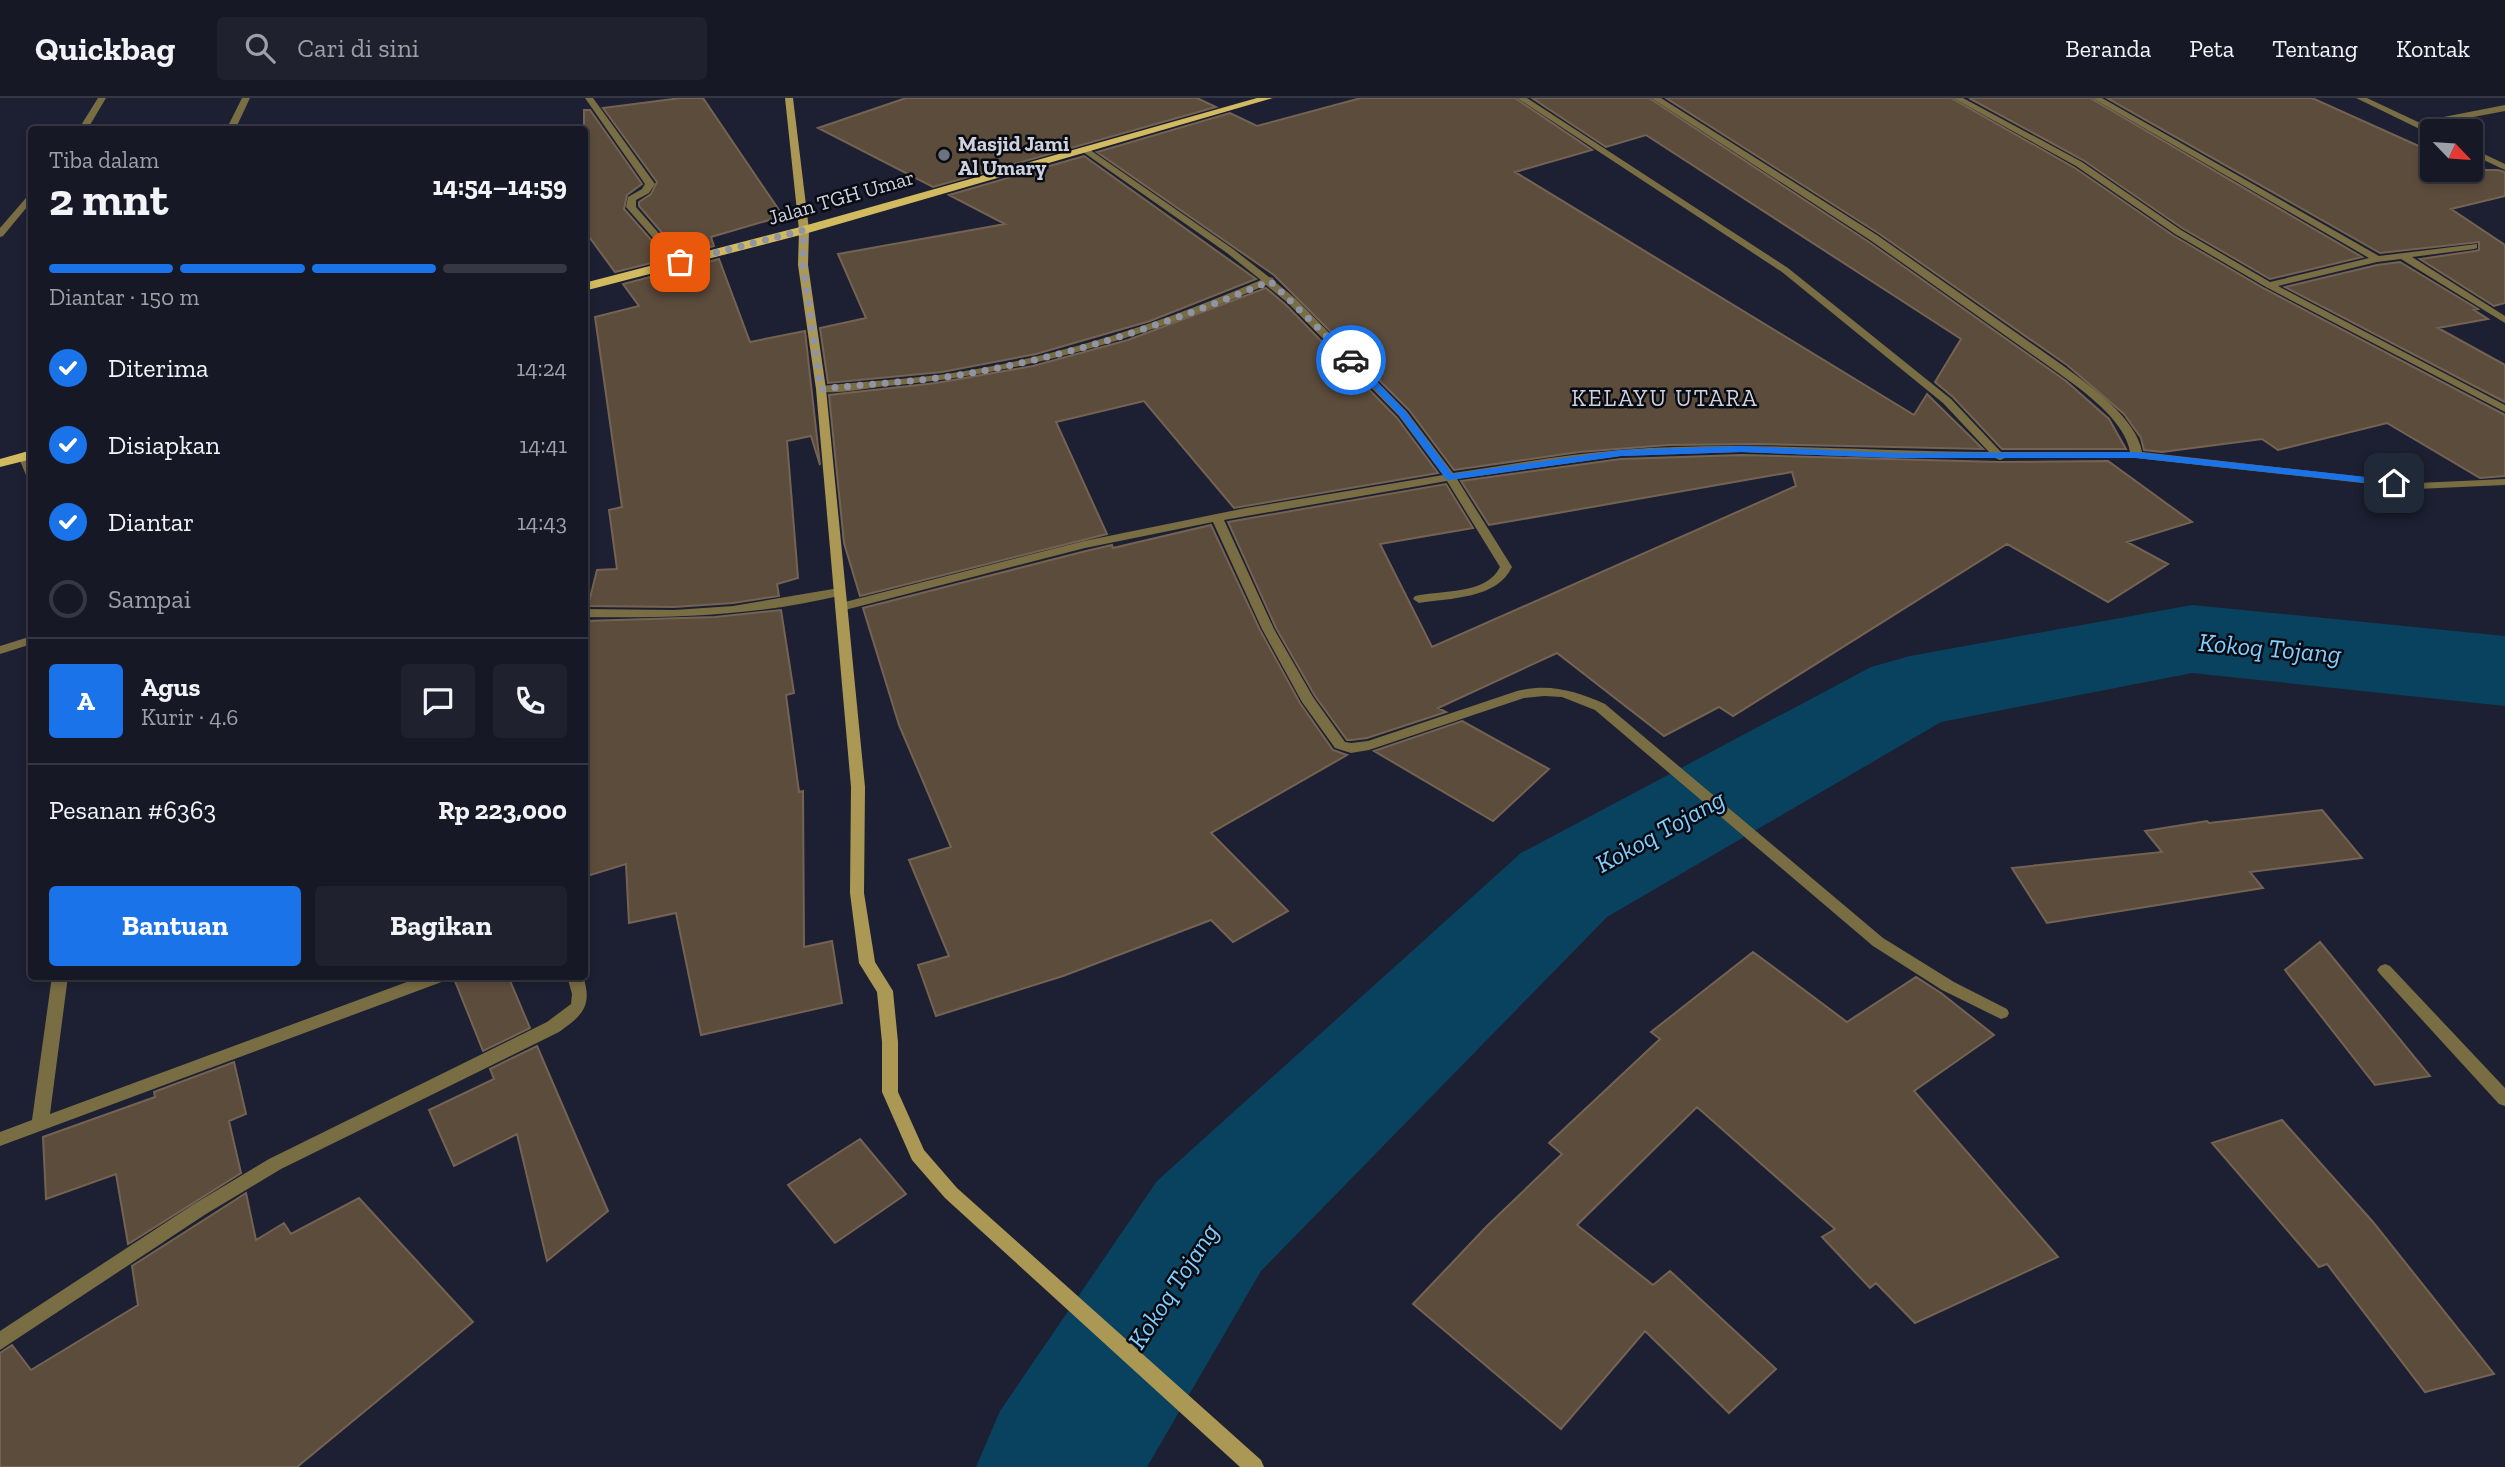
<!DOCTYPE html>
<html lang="id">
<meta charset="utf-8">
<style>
body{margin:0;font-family:"Zilla Slab",serif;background:#1f212e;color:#f1f3f6;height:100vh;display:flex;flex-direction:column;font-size:26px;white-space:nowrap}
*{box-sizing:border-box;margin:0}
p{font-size:23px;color:#9ea0a7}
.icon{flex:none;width:38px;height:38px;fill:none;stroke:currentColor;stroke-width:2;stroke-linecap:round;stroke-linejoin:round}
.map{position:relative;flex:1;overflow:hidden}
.panel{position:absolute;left:28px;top:28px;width:560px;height:854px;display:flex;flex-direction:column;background:#161826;border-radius:7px;box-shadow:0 4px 10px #0003,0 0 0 2px #353743}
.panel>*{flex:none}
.needle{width:46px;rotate:115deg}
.fabs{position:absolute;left:2420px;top:21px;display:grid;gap:14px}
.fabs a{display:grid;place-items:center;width:63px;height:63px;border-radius:7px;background:#161826;box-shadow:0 4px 10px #0003,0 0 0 2px #353743;font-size:35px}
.pin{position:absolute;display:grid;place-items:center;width:60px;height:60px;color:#fff;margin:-30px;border-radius:14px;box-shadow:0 4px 10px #0006}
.courier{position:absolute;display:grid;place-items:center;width:70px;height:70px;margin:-35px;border:5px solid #1a73e8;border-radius:50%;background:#fff;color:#222;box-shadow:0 2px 9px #0007}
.summary em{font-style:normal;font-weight:700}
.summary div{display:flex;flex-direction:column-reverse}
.summary{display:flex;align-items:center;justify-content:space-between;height:119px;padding:0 21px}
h1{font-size:46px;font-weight:700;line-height:52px}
.bar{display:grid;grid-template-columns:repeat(4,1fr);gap:10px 7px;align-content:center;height:84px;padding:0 21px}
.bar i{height:9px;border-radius:5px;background:#353743}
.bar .active{background:#1a73e8}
.bar p{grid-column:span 4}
.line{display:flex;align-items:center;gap:18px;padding:0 21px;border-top:2px solid #353743}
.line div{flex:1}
.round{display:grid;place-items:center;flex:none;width:74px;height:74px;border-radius:7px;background:#1f212e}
ol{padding:0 21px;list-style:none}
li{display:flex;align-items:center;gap:21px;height:77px}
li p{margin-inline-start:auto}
li .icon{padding:7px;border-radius:50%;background:#1a73e8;color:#fff;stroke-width:4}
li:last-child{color:#9ea0a7}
li i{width:38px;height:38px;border:4px solid #353743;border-radius:50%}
.action{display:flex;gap:14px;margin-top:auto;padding:14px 21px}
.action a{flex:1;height:80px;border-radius:7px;background:#1a73e8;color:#fff;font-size:28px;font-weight:700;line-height:80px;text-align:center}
.action a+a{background:#1f212e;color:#f1f3f6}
header{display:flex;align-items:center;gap:42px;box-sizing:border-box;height:98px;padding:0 35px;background:#161826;border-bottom:2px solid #353743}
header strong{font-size:33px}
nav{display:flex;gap:38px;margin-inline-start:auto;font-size:24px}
.search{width:490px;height:63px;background:#1f212e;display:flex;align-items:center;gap:18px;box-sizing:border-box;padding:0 24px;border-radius:7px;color:#9ea0a7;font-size:26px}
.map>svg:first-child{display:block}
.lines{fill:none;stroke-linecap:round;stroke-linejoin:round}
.river{fill:#09425e;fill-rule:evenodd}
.building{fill:#5c4c3c;stroke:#746353;stroke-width:2}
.street{fill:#796d44;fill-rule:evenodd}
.secondary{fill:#ab9855;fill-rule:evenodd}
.primary{fill:#d2ba60;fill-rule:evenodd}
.route{fill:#1a73e8}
.done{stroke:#9194a2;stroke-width:7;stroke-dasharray:0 12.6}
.worship-dot{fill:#6b7280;stroke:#090b12;stroke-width:2.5}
.labels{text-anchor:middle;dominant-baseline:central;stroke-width:5;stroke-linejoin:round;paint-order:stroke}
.far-poi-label{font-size:21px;font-weight:bold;fill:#cfd2de;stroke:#090b12;text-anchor:start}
.far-street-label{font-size:21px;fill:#cfd2de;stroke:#090b12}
.far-quarter-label{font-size:23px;letter-spacing:2px;fill:#cfd2de;stroke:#090b12}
.water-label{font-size:26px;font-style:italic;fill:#80ceff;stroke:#090b12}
</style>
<header>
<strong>Quickbag</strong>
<div class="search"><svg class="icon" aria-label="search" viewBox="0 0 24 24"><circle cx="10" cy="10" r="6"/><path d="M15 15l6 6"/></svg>Cari di sini</div>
<nav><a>Beranda</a><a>Peta</a><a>Tentang</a><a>Kontak</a></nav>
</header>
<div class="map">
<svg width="2505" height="1369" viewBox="0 0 2505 1369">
<rect width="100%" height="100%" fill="#1d2032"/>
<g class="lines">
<!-- river -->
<path class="river" d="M2192 507 2505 538V608L2192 575 1941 624 1607 819 1261 1173 1147 1369H976L1000 1313 1157 1083 1521 755 1871 569 1910 558Z"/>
</g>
<!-- building -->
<path class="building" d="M681 0H703L783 118 711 139 714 148 681 157 639 108V104L651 96 657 84 603 10Z
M906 0H1197L1216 9 933 89 818 30Z
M1361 0H1515L1592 52 1515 74 1914 317 1927 296 1983 351 1760 346 1668 347 1579 354 1454 372 1409 312 1274 177 1097 54 1230 15 1257 28Z
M1532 0H1649L1869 144 2066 283 2109 321 2126 351H2002L1953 299 1935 284 1961 241 1646 37 1606 49Z
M1666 0H1951L2075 70 2174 138 2265 191 2505 317V378L2480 380 2387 325 2278 352 2262 341 2162 354 2144 352 2141 340 2124 316 2067 267 1878 135Z
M1969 0H2090L2362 159 2270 181 2182 130 2083 62Z
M2107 0H2312L2432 54V72H2498L2505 74V98L2451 111 2505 147V205L2494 208 2420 161 2475 153 2479 152V144L2380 155Z
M584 12H590L642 86 627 97 624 111 668 161 615 174 584 132Z
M1084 58 1256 181 1150 223 1036 256 942 274 828 285 820 230 866 220 838 156 1005 126 949 97Z
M719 161 750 244 805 233 820 367 811 338 787 343 798 480 777 486 779 498 733 505 674 509 588 508 597 472 617 471 609 412 622 409 595 219 639 208 623 186Z
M2400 164 2478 211 2474 212 2488 221 2438 230 2505 267V304L2285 189 2377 167Z
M1266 190 1286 207 1397 320 1438 375 1234 410 1144 303 1056 324 1107 436 860 498 844 445 829 297 936 285 1033 268 1128 242Z
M1741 357 1999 364 2108 363 2192 424 2127 444 2168 466 2108 504 2007 446 1733 618 1719 609 1664 638 1557 555 1438 610 1446 614 1367 640 1351 642H1347L1315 598 1276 530 1228 424 1446 386 1473 430 1380 446 1432 549 1796 388 1792 374 1489 427 1461 383 1621 361Z
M1211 427 1260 532 1300 605 1333 652 1347 657 1211 735 1288 813 1233 844 1211 822 1063 878 936 918 918 867 949 858 909 762 951 749 899 627 863 510 1086 453 1112 447 1113 450Z
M781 512 794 595 786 597 799 694 803 693 804 849 832 843 842 905 701 937 676 815 629 825 626 766 584 779V523L715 519Z
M1462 623 1549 671 1493 723 1374 653Z
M2322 712 2362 760 2250 774 2263 790 2047 825 2012 770 2162 754 2145 733 2207 723 2209 725Z
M2320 844 2430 978 2375 987 2285 872Z
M1753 854 1847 924 1916 879 1941 895 1994 937 1914 993 2058 1159 1915 1225 1876 1185 1870 1190 1822 1139 1835 1131 1697 1009 1577 1127 1653 1187 1670 1173 1776 1271 1729 1315 1645 1233 1561 1331 1413 1206 1487 1128 1562 1056 1549 1045 1660 941 1651 934Z
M453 878H508L530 930 483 953Z
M537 948 608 1113 547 1163 517 1036 454 1068 429 1012 494 981 490 971Z
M234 964 246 1016 229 1023 241 1075 128 1146 116 1076 46 1101 43 1039 155 999 154 994Z
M2282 1022 2373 1124 2494 1276 2425 1294 2327 1166 2319 1169 2212 1045Z
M860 1041 906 1096 835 1145 788 1087Z
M246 1095 256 1142 284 1125 291 1136 359 1100 473 1224 297 1369H0V1255L12 1247 31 1272 138 1207 132 1168Z"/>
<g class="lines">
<!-- street -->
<path class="street" d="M98 0H106L87 32H78Z
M242 0H250L235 32H226Z
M585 0H593L655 86 649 95 636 102V109L682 162V166H676L626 109 628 99 642 91 645 86Z
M1517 0H1527L1788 170 1951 301 2001 354H2130C2125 322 2082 292 2057 274L1870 142 1651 0H1661L1877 137 2065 269C2090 288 2137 321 2142 354L2417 385 2505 381V387L2417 391 2136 360H2005L2000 362 1995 360H1896L1741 354 1621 358 1457 381 1512 469C1497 501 1450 500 1419 505L1413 501 1415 498C1440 492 1487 497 1500 469L1447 383 1224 422 1274 531 1313 599 1345 644 1351 645 1368 643 1517 593C1549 585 1576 593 1605 606L1883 840 1954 884 2007 911 2009 915 2007 919 2001 921 1942 892 1873 848 1595 612 1562 599 1544 598 1524 600 1369 652 1351 655 1335 650 1302 604 1262 531 1213 424 1085 450 841 513 837 512 835 509 837 506 1084 443 1246 410 1443 377 1399 318 1288 205 1266 187C1145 240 1018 277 886 288 865 290 838 297 817 293V289L821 288C867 283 914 281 959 274 1064 257 1164 224 1261 182L1227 155 1083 54V50L1086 49 1233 151 1269 179 1273 180 1274 183 1296 201 1407 314 1453 375C1509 367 1565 356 1622 352 1744 342 1867 354 1989 354L1943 305 1782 174Z
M1953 0H1963L2082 64 2181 132 2270 184 2369 160 2092 0H2102L2379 158 2477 146V150L2474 151 2412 159 2505 218V225L2401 161 2377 164 2278 188 2505 307V314L2266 189 2175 136 2076 68Z
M2356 0H2367L2418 24 2505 7V13L2426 28 2436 33H2432V37Z
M2471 50 2505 66V72L2471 56Z
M32 93V103L3 138 0 139V130Z
M584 332 588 333 590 338 584 341Z
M24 355 28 356 32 362V380L26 377 18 358Z
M839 490 843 491 845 494 843 497C757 518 673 520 584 519V511L674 512 733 508Z
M32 538V546L0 556V548Z
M2385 866 2390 868 2505 990V1008L2499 1006 2380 876 2377 872 2380 868Z
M52 878H68L50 1016 423 878H449L447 882 0 1048V1034L32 1022Z
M567 878H583C593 908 582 918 559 934L281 1071 206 1116 0 1252V1233L194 1106 269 1061 547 924 571 906 572 896Z"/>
<!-- secondary -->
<path class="secondary" d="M785 0H793L809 132 808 167 826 291 865 689 864 795 875 864 893 893 898 944V994L924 1052 957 1090 1261 1362 1264 1369H1240L945 1100 912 1062 882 994V944L877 894 859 865 850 795 851 689 816 291 798 167 799 132Z"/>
<!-- primary -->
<path class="primary" d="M1257 0H1273L808 135 584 193V185L800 129Z
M32 352V361L0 369V361Z"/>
</g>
<!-- route -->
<path class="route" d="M1348 260H1354L1406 314 1452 376 1621 352 1741 348 1896 355 2136 354 2394 382 2399 385 2394 388 2136 360H1896L1741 354 1621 358 1450 382 1446 381 1400 318 1348 263Z"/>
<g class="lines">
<!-- done -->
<path class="done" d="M680 164 804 132 803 167 821 291C867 286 914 284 959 277 1065 260 1172 225 1270 183L1351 262"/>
</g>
<!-- markers -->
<circle class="worship-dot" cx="944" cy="57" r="7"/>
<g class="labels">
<!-- far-poi labels -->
<g class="far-poi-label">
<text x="958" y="45">Masjid Jami<tspan x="958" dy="24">Al Umary</tspan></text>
</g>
<!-- far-street labels -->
<g class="far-street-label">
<text transform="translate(841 99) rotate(-16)">Jalan TGH Umar</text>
</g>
<!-- far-quarter labels -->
<g class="far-quarter-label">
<text x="1665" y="300">KELAYU UTARA</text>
</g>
<!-- water labels -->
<g class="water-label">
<text transform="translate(2270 550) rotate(5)">Kokoq Tojang</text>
<text transform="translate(1660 733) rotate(-29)">Kokoq Tojang</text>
<text transform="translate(1173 1188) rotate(-57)">Kokoq Tojang</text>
</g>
</g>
</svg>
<div class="fabs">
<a><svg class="needle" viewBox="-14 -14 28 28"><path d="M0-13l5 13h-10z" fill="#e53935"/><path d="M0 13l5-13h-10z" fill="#9ea0a7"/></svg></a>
</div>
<div class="pin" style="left:680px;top:164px;background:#ea580c"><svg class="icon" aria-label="bag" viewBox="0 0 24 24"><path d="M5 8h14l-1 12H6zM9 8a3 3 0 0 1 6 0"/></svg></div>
<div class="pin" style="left:2394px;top:385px;background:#1f2937"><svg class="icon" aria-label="home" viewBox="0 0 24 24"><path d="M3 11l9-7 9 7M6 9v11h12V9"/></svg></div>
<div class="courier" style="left:1351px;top:262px"><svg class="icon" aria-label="car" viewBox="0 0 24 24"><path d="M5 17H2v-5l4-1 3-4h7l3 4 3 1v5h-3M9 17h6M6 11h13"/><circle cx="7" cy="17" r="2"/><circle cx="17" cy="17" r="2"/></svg></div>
<section class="panel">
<div class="summary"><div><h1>2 mnt</h1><p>Tiba dalam</p></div><em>14:54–14:59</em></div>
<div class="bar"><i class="active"></i><i class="active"></i><i class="active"></i><i></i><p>Diantar · 150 m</p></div>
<ol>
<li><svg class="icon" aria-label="check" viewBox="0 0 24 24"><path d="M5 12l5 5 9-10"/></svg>Diterima<p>14:24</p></li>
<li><svg class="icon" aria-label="check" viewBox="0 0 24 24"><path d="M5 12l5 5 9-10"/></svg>Disiapkan<p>14:41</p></li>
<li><svg class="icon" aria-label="check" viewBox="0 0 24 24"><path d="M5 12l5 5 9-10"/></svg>Diantar<p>14:43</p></li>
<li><i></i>Sampai</li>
</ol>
<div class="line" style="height:126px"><b class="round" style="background:#1a73e8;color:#fff">A</b><div><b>Agus</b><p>Kurir · 4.6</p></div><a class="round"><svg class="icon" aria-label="chat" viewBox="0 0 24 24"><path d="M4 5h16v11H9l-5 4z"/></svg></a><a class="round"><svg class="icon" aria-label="phone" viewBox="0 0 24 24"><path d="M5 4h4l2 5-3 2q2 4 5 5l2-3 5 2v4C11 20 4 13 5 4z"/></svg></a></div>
<div class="line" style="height:91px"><div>Pesanan #6363</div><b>Rp 223,000</b></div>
<div class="action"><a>Bantuan</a><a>Bagikan</a></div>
</section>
</div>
